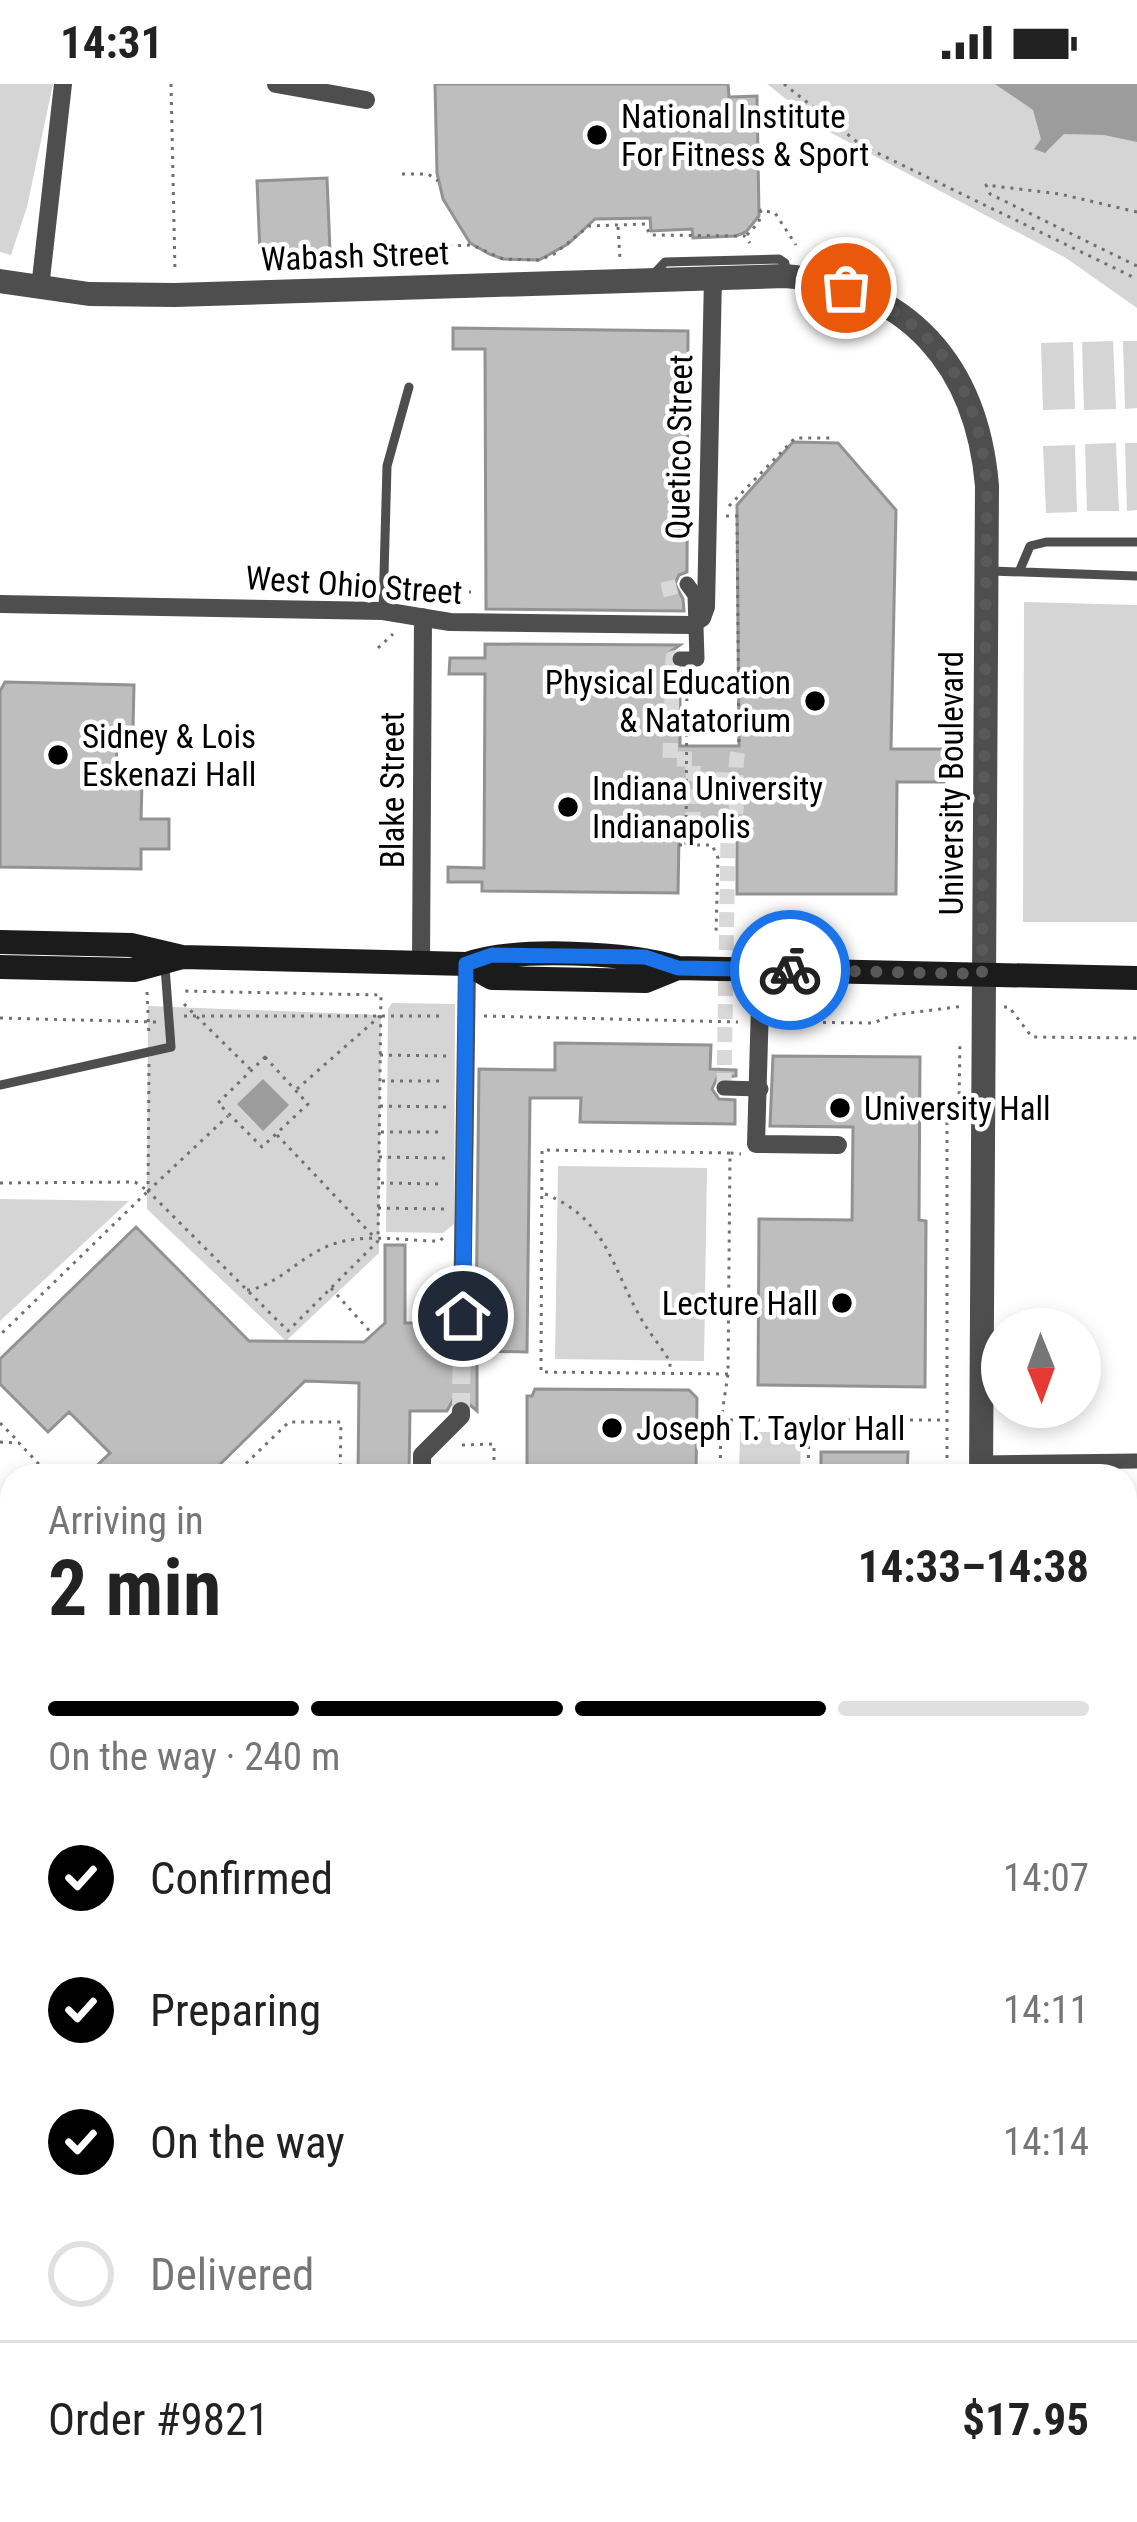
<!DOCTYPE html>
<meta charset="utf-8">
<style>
body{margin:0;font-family:"Roboto Condensed",sans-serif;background:#f2f2f2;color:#222;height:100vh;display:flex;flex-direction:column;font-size:45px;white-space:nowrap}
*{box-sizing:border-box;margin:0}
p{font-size:39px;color:#767676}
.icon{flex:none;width:66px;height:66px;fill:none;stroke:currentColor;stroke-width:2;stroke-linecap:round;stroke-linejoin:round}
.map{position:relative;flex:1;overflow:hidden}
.panel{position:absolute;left:0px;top:1380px;width:1137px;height:1059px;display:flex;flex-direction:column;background:#fff;border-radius:36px 36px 0 0;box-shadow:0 6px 18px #0003}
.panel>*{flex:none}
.needle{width:78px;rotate:179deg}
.tools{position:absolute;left:981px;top:1224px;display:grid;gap:24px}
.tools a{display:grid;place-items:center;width:120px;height:120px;border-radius:50%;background:#fff;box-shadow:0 6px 18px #0003;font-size:60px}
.pin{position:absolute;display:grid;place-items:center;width:102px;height:102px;color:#fff;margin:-51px;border:6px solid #fff;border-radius:50%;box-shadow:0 3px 12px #0007}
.courier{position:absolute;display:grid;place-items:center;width:120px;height:120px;margin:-60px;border:9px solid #1a73e8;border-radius:50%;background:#fff;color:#222;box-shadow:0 3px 15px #0007}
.summary em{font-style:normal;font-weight:700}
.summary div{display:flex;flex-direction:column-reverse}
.summary{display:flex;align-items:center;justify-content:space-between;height:204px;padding:0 48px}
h1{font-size:78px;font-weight:700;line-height:90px}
.bar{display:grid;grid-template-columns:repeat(4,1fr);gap:18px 12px;align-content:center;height:144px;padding:0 48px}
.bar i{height:15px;border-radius:9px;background:#e0e0e0}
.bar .current{background:#000}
.bar p{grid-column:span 4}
.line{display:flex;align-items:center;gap:30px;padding:0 48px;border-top:3px solid #e0e0e0}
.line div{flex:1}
ol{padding:0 48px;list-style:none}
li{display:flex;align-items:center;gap:36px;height:132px}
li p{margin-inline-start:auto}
li .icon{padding:12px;border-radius:50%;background:#000;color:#fff;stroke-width:4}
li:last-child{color:#767676}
li i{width:66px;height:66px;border:6px solid #e0e0e0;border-radius:50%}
.status{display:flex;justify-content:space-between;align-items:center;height:84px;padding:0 60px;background:#fff;direction:ltr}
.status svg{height:33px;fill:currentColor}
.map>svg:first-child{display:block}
.green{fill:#d5d5d5}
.water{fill:#9c9c9c}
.building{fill:#bebebe;stroke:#929292;stroke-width:3}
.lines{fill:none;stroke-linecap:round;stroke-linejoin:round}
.pedestrian-tunnel{stroke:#d9d9d9;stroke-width:15;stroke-dasharray:15 8;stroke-linecap:butt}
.minor-tunnel{stroke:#d9d9d9;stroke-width:18;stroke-dasharray:18 9;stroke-linecap:butt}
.path{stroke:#707070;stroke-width:3;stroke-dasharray:3 6;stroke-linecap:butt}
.service{stroke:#4e4e4e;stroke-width:9}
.pedestrian{stroke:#4e4e4e;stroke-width:15}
.minor{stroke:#4e4e4e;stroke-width:18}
.tertiary{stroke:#4e4e4e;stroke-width:24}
.secondary{stroke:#1b1b1b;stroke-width:24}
.done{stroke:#595959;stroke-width:12;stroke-dasharray:0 21.6}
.route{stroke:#1a73e8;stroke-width:15}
.poi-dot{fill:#000;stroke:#fff;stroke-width:4.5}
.labels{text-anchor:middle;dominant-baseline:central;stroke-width:9;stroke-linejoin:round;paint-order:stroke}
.poi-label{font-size:33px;fill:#000;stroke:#fff;text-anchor:start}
.street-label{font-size:33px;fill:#000;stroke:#fff}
</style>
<div class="status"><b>14:31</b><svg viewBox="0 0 49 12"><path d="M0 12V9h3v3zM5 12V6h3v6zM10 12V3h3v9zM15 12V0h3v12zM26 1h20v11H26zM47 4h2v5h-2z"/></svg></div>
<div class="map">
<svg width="1137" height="2438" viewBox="0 0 1137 2438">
<rect width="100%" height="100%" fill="#fff"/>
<!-- green -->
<path class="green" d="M0 0H53L27 123 11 171 0 168Z
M767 0H1137V224L1066 174 824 45Z
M1113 257 1116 325 1084 326 1082 258Z
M1123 257H1137V324L1125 325Z
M1073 258 1075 325 1043 326 1041 259Z
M1116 359 1119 427H1087L1085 360Z
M1125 359H1137V426L1127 427Z
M1075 361 1077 428 1046 429 1043 362Z
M1024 518 1137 521V838H1023Z
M392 919 455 920 454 1140 443 1149 386 1148 388 925Z
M148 922 381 931 379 1169 286 1257 147 1125Z
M558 1082 707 1084 704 1277 555 1275Z
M0 1115 129 1117 0 1237Z
M740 1348H801L800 1392H739Z
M0 1572C17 1608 18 1650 0 1685Z"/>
<!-- water -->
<path class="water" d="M995 0H1137V58L1104 51 1064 50 1045 69 1034 65 1041 55 1033 26Z
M263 995 289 1021 263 1047 237 1020Z"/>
<!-- building -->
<path class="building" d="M435 0H728L729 13 757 12 759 132 746 148 736 152 693 154 692 145 651 147 650 134 595 135 568 160 539 176 503 175 489 170 470 159 443 115 437 89Z
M327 94 330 167 260 170 257 97Z
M453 244 688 247 687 488 679 491 675 500 683 515 684 527 486 525 485 265H453Z
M793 358 838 359 896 426 891 665H945L944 698H897L896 810H737V753H679L678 809 482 807V798H448V783L484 784 485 590H449L450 574H485V560L680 561 670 568 668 576 673 585 680 587V662H739L737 421Z
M5 598 134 601 133 644 117 643 116 698 142 699 141 735H169V765H141V785L0 783V607Z
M555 959 711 961 710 985 736 986V992L717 994 712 1005 719 1015 735 1016V1040L580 1038 581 1014H530L527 1268 477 1267V1327L462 1314 453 1316 447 1327H410L409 1392H358L359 1299 305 1297 208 1392H86L110 1369 69 1328 48 1348 0 1300V1275L136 1143 249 1257 364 1258 385 1239V1161H405V1239H449L456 1251 470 1250 476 1239 479 985 555 986Z
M773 972 920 973 919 1136 926 1137 925 1303 758 1301 759 1135 852 1136 853 1043 770 1042Z
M535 1305 689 1306 697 1314 696 1392H527V1312H532Z
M821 1368H908L907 1392H821Z"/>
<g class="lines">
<!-- pedestrian-tunnel -->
<path class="pedestrian-tunnel" d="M662 506 687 500
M680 575 673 574 670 675H693V743L728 744V753
M693 695 735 696
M724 1004 728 753C744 730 731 689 739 662"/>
<!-- minor-tunnel -->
<path class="minor-tunnel" d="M461 1327 462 1239"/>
<!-- path -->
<path class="path" d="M171 0 175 187
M784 0 861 61 1137 195
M402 90H428L438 97
M1137 128 1060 110 986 101 990 110 1137 182
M618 143 620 175
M747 151 759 138 761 126 775 129 796 161
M404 164 472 161 503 175 539 176 554 170 589 142 645 140 650 151 745 152 750 159
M729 422 795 354H833
M726 432H737L739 662
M442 508H471
M378 564 393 550
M679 761H712L718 774 716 849
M686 761 687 593
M147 908 149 953
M184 920 250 985
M1004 923H1009L1032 953 1137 954
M184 932H445
M484 932 738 938
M0 934 157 938
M778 938 873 939 893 931 964 922
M380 971 447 972
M265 973 308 1020 262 1063 218 1019Z
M149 980 148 1107 288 1247 378 1157 381 911 182 907
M382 997H444
M297 1005 380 932
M380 1022 447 1023
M381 1048H444
M277 1051 374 1153
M379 1073 446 1074
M0 1099 135 1098 148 1107 0 1251
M381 1099 443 1100
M148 1107 228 1032
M545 1110C605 1134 611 1180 639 1231 648 1248 661 1262 670 1278V1287
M378 1124 446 1125
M331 1204 373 1251
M247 1206C274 1204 300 1173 328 1162 362 1148 403 1157 440 1157L446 1150
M728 1290 541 1288 542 1066 730 1069
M721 1336H945
M0 1339 18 1357
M0 1358 19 1359 50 1392
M462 1361 494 1360V1392
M438 1390H494
M233 1392 289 1338H341L340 1392
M720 1392 721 1336 728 1290 730 1069 741 1070
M808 1392 809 1340
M947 1392V1037L948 1027 959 1018 960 957
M0 1434 12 1422
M0 1505H12
M0 1546H12
M0 1566 12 1591
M0 1691 12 1668
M436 2427 441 2438
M811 2427 819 2438
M606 2431 607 2438
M611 2438 627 2427"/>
<!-- service -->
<path class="service" d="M650 194 665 178 779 175 785 179V192
M991 487 1137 492
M1019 488 1030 462 1046 458H1137
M383 527 387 382 409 303
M0 1001 171 963 165 883"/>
<!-- pedestrian -->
<path class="pedestrian" d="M680 575H697L695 511 687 500
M724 1004 761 1005
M982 1379 1137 1377"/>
<!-- minor -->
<path class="minor" d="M276 0 366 16
M40 204 63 0
M0 520 383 527 450 538 691 541 702 534 706 523 713 193
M421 879 423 533
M761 886 756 1060 838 1061
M462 1239 467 880
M422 1392V1371L461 1332V1327
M0 2170H12
M1125 2403 1137 2383
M1118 2438 1119 2427"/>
<!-- tertiary -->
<path class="tertiary" d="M0 197 89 210 175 211 785 192C909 202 977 282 987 402L981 1392
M875 2438 877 2427"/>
<!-- secondary -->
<path class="secondary" d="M0 858 131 861 182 873 467 880C515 863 629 868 678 884L1137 894
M467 880 492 894 646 897 678 884
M0 883 135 886 179 874
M0 1731H12
M1125 1747H1137
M0 1756 12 1757
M1125 1775H1137"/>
</g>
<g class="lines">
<!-- done -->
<path class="done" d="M790 886 982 890 987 402C979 306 940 239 846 204"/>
<!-- route -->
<path class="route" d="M463 1232 466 880 492 871 645 873 678 884 790 886"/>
</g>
<!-- markers -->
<g class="poi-dot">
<circle cx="597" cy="51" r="12"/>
<circle cx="815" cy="617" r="12"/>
<circle cx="58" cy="671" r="12"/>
<circle cx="568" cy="723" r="12"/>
<circle cx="840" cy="1024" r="12"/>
<circle cx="842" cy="1219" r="12"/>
<circle cx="612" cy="1344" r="12"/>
</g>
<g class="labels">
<!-- poi labels -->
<g class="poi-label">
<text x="621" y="32">National Institute<tspan x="621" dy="38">For Fitness &amp; Sport</tspan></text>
<text x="791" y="598" text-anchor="end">Physical Education<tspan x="791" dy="38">&amp; Natatorium</tspan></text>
<text x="82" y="652">Sidney &amp; Lois<tspan x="82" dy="38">Eskenazi Hall</tspan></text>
<text x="592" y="704">Indiana University<tspan x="592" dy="38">Indianapolis</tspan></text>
<text x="864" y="1024">University Hall</text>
<text x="818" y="1219" text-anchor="end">Lecture Hall</text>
<text x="636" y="1344">Joseph T. Taylor Hall</text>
</g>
<!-- street labels -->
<g class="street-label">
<text transform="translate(355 172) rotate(-2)">Wabash Street</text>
<text transform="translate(679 363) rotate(-89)">Quetico Street</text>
<text transform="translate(354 501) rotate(4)">West Ohio Street</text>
<text transform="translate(951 699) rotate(-90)">University Boulevard</text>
<text transform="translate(392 706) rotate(-90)">Blake Street</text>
</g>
</g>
</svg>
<div class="tools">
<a><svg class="needle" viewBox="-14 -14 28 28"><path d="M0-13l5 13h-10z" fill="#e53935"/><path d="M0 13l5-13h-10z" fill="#767676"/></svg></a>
</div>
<div class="pin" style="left:846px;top:204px;background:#ea580c"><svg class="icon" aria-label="bag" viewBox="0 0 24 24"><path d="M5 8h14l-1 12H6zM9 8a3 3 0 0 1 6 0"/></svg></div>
<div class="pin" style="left:463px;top:1232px;background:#1f2937"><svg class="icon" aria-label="home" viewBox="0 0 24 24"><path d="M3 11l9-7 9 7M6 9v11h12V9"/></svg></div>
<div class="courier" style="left:790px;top:886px"><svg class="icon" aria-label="bike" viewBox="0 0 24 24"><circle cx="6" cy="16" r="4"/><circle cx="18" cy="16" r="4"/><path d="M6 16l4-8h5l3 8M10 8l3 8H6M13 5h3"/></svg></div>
<section class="panel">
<div class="summary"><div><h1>2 min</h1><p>Arriving in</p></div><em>14:33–14:38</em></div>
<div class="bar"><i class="current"></i><i class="current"></i><i class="current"></i><i></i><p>On the way · 240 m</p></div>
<ol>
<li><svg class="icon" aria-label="check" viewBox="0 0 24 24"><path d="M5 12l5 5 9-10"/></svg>Confirmed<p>14:07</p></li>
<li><svg class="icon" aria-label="check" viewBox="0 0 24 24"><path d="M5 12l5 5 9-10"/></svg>Preparing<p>14:11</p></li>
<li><svg class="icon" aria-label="check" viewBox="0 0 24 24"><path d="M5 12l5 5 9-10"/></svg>On the way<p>14:14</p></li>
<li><i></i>Delivered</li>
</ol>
<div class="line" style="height:156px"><div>Order #9821</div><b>$17.95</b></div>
</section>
</div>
